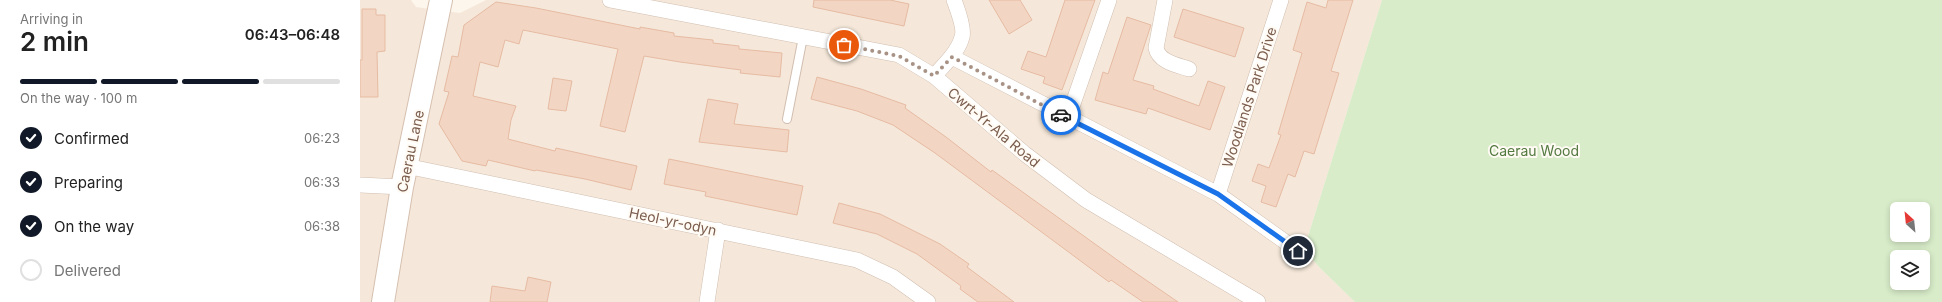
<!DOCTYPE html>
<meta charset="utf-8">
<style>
body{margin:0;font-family:Inter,sans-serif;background:#f2f2f2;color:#222;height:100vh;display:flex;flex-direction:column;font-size:15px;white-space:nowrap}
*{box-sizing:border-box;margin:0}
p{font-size:13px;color:#767676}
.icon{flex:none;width:22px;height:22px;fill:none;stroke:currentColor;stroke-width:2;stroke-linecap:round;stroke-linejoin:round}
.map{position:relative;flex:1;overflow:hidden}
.details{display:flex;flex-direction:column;background:#fff;width:360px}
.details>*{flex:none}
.needle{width:26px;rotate:333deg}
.buttons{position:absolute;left:1530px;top:202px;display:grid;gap:8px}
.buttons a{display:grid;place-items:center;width:40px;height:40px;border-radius:6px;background:#fff;box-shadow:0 2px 6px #0003;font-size:20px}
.pin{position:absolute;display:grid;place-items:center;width:34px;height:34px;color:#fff;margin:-17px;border:2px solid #fff;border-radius:50%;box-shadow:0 1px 4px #0007}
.courier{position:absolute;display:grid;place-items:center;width:40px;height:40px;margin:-20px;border:3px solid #1a73e8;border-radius:50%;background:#fff;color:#222;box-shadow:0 1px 5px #0007}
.summary em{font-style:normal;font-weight:600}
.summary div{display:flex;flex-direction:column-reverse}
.summary{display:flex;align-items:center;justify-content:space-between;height:68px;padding:0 20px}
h1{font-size:26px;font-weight:600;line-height:30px}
.bar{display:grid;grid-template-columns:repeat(4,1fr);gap:6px 4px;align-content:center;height:48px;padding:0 20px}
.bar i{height:5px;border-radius:3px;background:#e0e0e0}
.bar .on{background:#111827}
.bar p{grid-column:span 4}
ol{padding:0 20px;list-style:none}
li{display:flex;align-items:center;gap:12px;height:44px}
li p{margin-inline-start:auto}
li .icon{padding:4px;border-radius:50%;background:#111827;color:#fff;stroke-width:4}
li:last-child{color:#767676}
li i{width:22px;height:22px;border:2px solid #e0e0e0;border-radius:50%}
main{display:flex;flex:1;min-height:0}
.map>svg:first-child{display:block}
.residential{fill:#f5e8da}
.green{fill:#d8ecc9;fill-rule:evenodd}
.building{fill:#f3d5c3;stroke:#e6bba3}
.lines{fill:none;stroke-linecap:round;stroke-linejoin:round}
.lane-casing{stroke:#d1beb0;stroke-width:10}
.street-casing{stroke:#d1beb0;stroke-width:16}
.secondary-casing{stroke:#d6c0b0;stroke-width:24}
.lane{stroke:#fff;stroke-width:8}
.street{stroke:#fff;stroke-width:15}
.secondary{stroke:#fff;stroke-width:22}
.done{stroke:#a89285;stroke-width:4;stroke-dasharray:0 7.2}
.route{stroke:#1a73e8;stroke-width:5}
.labels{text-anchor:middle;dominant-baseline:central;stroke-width:4;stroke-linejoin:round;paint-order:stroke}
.street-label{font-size:14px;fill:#7a5c4d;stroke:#fffaf3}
.park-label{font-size:14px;fill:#537a41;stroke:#fffaf3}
</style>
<main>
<section class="details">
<div class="summary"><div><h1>2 min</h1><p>Arriving in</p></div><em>06:43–06:48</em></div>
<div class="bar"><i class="on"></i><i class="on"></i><i class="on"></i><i></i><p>On the way · 100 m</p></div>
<ol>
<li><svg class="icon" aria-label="check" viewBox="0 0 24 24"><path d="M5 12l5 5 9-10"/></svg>Confirmed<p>06:23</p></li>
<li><svg class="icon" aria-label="check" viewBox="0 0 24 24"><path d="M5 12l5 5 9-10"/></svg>Preparing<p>06:33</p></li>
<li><svg class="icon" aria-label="check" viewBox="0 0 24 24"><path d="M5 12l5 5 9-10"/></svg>On the way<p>06:38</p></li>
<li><i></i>Delivered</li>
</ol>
</section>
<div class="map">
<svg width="1582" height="302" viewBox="0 0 1582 302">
<rect width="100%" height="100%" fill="#fdf6ec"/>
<!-- residential -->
<path class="residential" d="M0 0H51L56 7 100 13 126 0H1022L944 249 960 268 995 302H0Z"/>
<!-- green -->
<path class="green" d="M1022 0H1582V302H995L960 268 944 249ZM1537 209H1563V235H1537ZM1537 257H1563V283H1537Z"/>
<!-- building -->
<path class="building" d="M454 0H530L549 4 544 26 453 7Z
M629 0H660L672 20 649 34Z
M705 0H735L702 90 683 83 685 77 661 69 668 51 686 57Z
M968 0H993L971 71 979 73 954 154 944 151 935 177 928 174 916 207 901 202 906 186 892 181 898 164 909 168 921 135 918 134 942 53 933 50 947 2 966 8Z
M136 2 176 8 280 29V27L314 33V36L353 40V43L379 46V49L422 53 420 77 380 73 381 70 320 62 284 56 265 132 240 126 258 49 163 30 159 44 145 40 138 67 120 62 113 96 156 106 151 120 148 139 195 151 196 148 277 166 271 190 225 179 176 170 175 171 128 160 126 166 102 161 79 124 89 92 84 91 92 56 98 57 104 25Z
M2 9H16V15H25V51L17 52 18 97H0V60H2Z
M823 9 884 28 875 57 814 37Z
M767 17 791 25 773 80 794 86 793 89 839 106 848 81 865 87 850 130 788 108 786 114 735 100 743 72 748 74Z
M457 77 501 89 546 105 545 108 586 137 631 172 632 170 767 267 818 302H783L751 280 749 282 575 153 533 125 497 111 451 99Z
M193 78 212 81 206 111 188 109Z
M348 99 378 104 374 124 429 130 427 152 339 142Z
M309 159 443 186 437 215 345 196 346 192 304 184Z
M479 203 520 214 580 244 609 264 607 267 654 302H618L600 289 601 286 557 254 517 234 473 223Z
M168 277 191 282 187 302H130L132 286 165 291Z"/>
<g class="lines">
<!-- lane casing -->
<g class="lane-casing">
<path id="lane" d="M427 119 443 37"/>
</g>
<!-- street casing -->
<g class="street-casing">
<path id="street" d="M250 0 539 55 574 76 665 154 726 200 898 302
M805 0 796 48C799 62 817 65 829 69
M592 57 858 194 938 251
M574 76C585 64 598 52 602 37 605 29 597 8 594 0
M708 118 749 0
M46 166 497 260 533 277 568 302
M0 185 42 187
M858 194 921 0
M347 302 358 230"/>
</g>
<!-- secondary casing -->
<g class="secondary-casing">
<path id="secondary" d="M23 302 42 187 81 0"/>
</g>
<!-- lane -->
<use href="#lane" class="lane"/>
<!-- street -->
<use href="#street" class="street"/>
<!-- secondary -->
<use href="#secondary" class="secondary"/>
</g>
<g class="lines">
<!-- done -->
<path class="done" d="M484 45 539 56 574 76 592 57 701 115"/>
<!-- route -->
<path class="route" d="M701 115 858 194 938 251"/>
</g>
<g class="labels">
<!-- street labels -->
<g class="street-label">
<text transform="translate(889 97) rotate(-72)">Woodlands Park Drive</text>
<text transform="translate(634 127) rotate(40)">Cwrt-Yr-Ala Road</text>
<text transform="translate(50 151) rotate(-78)">Caerau Lane</text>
<text transform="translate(313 221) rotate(12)">Heol-yr-odyn</text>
</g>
<!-- park labels -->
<g class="park-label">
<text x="1174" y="150">Caerau Wood</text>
</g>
</g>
</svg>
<div class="buttons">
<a><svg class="needle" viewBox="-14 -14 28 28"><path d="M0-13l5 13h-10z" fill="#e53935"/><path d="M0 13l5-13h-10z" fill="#767676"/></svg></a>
<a><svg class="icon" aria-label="layers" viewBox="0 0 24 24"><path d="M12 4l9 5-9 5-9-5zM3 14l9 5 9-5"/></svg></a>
</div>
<div class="pin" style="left:484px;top:45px;background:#ea580c"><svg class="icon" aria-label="bag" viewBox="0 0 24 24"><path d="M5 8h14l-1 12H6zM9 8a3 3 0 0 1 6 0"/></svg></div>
<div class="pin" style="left:938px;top:251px;background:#1f2937"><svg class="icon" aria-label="home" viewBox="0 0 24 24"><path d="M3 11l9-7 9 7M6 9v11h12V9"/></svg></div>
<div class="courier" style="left:701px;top:115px"><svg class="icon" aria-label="car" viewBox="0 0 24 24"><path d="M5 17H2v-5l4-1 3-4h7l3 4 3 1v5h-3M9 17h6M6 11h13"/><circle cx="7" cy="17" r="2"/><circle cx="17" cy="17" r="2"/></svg></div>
</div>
</main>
